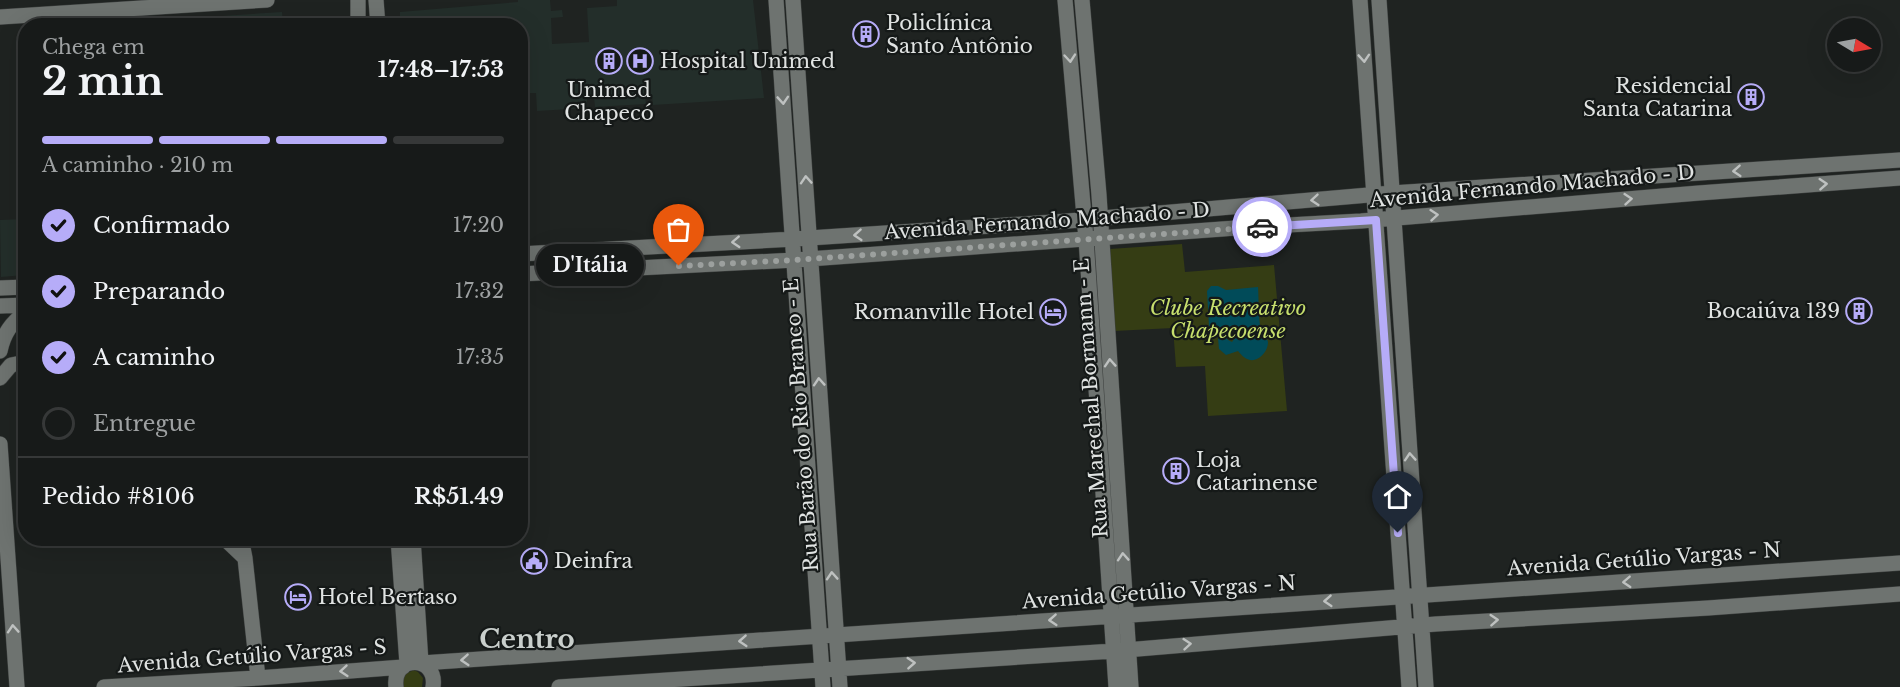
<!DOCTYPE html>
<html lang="pt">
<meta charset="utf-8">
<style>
body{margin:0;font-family:"Libre Baskerville",serif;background:#242726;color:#f1f3f6;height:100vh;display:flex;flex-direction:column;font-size:22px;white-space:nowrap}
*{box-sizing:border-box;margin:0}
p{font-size:20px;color:#9ea1a2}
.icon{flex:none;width:33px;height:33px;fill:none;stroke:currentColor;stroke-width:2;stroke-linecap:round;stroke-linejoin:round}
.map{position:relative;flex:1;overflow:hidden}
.panel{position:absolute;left:18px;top:18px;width:510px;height:528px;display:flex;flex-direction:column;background:#171a19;border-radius:24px;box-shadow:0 6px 24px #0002,0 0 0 2px #363838}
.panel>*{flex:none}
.needle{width:39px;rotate:100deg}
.buttons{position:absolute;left:1827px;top:18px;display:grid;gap:12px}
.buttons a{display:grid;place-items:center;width:54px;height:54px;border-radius:50%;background:#171a19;box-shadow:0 6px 24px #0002,0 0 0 2px #363838;font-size:30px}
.pin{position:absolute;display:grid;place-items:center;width:51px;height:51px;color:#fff;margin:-62px -26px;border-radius:50% 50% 50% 0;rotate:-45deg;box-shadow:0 0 6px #0007}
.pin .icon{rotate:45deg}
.courier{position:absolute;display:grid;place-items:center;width:60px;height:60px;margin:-30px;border:4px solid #b6acf8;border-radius:50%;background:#fff;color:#222;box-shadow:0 2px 8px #0007}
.bubble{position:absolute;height:42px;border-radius:21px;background:#171a19;box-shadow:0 6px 24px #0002,0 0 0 2px #363838;font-size:20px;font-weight:700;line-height:42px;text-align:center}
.overview em{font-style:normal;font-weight:700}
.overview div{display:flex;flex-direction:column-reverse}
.overview{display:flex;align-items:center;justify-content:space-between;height:102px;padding:0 24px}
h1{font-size:39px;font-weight:700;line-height:45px}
.bar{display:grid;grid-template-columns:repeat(4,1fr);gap:9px 6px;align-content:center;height:72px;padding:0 24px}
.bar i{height:8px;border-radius:4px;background:#363838}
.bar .current{background:#b6acf8}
.bar p{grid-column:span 4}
.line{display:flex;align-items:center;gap:15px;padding:0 24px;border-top:2px solid #363838}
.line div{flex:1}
ol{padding:0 24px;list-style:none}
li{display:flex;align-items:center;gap:18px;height:66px}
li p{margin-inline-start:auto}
li .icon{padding:6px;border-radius:50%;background:#b6acf8;color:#111;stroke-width:4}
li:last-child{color:#9ea1a2}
li i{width:33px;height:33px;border:3px solid #363838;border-radius:50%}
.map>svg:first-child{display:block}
.built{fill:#232e2a}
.green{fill:#353d14}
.water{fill:#014b59}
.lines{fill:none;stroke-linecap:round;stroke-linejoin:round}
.minor-casing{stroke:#3d403f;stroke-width:16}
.minor{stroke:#6e7370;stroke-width:15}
.oneway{stroke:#bec1c0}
.done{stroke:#9ca09e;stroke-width:6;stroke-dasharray:0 10.8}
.route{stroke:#b6acf8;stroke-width:8}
.labels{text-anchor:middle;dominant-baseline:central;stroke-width:4.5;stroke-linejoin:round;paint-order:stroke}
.poi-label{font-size:20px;fill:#e0e3e2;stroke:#151918;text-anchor:start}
.street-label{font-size:20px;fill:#e0e3e2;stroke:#151918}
.park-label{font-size:20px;font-style:italic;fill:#c7df6d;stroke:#151918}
.district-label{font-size:26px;font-weight:bold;fill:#c9cfcc;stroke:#151918}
</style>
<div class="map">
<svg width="1900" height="687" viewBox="0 0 1900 687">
<rect width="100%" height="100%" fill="#1f2321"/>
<!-- built -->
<path class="built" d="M518 0H550L551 11 562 10 563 17 551 18 552 44 589 42 587 8 617 6V0H753L764 98 653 105 652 95 645 96 646 104 595 107 594 97H587V108L537 111 536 93H523V78H520V26L400 25V12L518 2Z
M282 12 283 25H81Z
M25 219V275L1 277 0 220Z"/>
<!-- green -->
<path class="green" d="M1182 244 1185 272 1274 265 1287 411 1208 416 1205 366 1176 367 1173 328 1114 331 1110 249Z
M414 670 418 672 423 678 422 687H402L403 675Z"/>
<!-- water -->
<path class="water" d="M1211 286H1218L1226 290 1258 287C1259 301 1258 317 1261 330 1263 335 1267 337 1268 342 1268 350 1262 358 1254 360 1247 361 1242 356 1238 351L1226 355 1219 349 1218 338 1224 335 1228 340 1232 342 1236 336 1234 330 1209 326 1207 291Z"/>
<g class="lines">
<!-- minor casing -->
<g class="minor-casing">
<path id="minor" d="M358 0V26
M376 0 378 26
M776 0 823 687
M793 0 840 687
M1065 0 1086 239 1116 687
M1082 0 1099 195 1131 687
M1360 0 1409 687
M1379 0 1426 687
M0 17 267 0
M520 254 794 239 1068 221 1392 193 1900 160
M520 274 795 260 1236 228 1361 221 1699 193 1900 178
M0 288 26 287
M0 306 26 305
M0 351C4 333 11 323 26 312
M0 378 11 365 26 362
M0 444 17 687
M224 538 245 558
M241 538 245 558 258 678
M398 538 407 664
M413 538 421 663
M422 663 1900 563
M104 687 258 678 403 667
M396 687C392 654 438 655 433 687
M559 687 1114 651 1436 624 1708 608 1900 594"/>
</g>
<!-- minor -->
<use href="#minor" class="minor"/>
</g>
<!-- one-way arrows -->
<defs><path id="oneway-chevron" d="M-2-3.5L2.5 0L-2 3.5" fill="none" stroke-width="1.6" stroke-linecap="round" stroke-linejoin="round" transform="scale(1.5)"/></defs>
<g class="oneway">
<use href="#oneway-chevron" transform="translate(1070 58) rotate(85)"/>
<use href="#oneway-chevron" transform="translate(1364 58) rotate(86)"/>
<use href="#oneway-chevron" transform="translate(783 100) rotate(86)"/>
<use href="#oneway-chevron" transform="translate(1737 171) rotate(176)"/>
<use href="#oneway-chevron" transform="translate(806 180) rotate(-94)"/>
<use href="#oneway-chevron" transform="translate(1823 184) rotate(-4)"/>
<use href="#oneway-chevron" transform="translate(1628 199) rotate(-5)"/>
<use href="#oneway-chevron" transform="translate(1315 200) rotate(175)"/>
<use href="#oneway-chevron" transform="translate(1434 215) rotate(-5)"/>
<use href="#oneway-chevron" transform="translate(858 235) rotate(176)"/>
<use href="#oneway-chevron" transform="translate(736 242) rotate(177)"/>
<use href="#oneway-chevron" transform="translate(1110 363) rotate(-94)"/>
<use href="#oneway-chevron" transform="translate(819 382) rotate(-94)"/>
<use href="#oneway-chevron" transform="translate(1410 457) rotate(-94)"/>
<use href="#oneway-chevron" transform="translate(1123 557) rotate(-94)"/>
<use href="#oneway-chevron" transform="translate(832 576) rotate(-94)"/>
<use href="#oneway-chevron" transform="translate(1627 582) rotate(177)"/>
<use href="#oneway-chevron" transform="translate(1328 601) rotate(176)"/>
<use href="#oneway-chevron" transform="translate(1053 620) rotate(176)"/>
<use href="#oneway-chevron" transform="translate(1494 620) rotate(-4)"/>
<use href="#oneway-chevron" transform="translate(13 629) rotate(-94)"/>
<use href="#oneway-chevron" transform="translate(743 641) rotate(176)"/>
<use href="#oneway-chevron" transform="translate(1187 644) rotate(-5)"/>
<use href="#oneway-chevron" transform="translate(465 660) rotate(176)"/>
<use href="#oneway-chevron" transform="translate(911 663) rotate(-4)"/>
<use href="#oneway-chevron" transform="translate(344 671) rotate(175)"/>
</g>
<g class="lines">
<!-- done -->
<path class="done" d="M679 266 795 260 1262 227"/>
<!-- route -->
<path class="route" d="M1262 227 1376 220 1398 533"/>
</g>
<!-- icons -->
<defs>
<g id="building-ring" transform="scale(1.35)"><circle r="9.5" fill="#151918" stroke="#b6acf8" stroke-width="1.5"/><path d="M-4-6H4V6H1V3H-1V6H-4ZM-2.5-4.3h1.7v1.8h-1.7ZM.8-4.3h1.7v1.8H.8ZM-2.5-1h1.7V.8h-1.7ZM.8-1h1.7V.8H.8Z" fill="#b6acf8"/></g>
<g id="hospital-ring" transform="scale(1.35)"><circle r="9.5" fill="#151918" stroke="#b6acf8" stroke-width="1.5"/><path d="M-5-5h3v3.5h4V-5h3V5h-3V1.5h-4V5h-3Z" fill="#b6acf8"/></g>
<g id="hotel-ring" transform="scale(1.35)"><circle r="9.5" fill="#151918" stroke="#b6acf8" stroke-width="1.5"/><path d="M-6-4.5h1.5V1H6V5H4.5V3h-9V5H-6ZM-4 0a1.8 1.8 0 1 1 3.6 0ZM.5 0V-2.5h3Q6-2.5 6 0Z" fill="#b6acf8"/></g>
<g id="civic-ring" transform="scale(1.35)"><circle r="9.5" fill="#151918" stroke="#b6acf8" stroke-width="1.5"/><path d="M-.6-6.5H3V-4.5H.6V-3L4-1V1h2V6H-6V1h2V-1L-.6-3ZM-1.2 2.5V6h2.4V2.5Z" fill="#b6acf8"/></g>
</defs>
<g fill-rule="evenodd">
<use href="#building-ring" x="866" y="34"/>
<use href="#building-ring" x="609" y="61"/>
<use href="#hospital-ring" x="640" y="61"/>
<use href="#building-ring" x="1751" y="97"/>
<use href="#building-ring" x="1859" y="311"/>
<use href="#hotel-ring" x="1053" y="312"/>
<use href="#building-ring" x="1176" y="471"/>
<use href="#civic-ring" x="534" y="561"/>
<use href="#hotel-ring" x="298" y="597"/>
</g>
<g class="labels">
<!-- poi labels -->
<g class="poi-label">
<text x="886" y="23">Policlínica<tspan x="886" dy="23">Santo Antônio</tspan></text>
<text x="660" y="61">Hospital Unimed</text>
<text x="1732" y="86" text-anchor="end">Residencial<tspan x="1732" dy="23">Santa Catarina</tspan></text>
<text x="609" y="90" text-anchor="middle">Unimed<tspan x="609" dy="23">Chapecó</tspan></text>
<text x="1840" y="311" text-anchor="end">Bocaiúva 139</text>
<text x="1034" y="312" text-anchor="end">Romanville Hotel</text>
<text x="1196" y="460">Loja<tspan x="1196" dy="23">Catarinense</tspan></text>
<text x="554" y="561">Deinfra</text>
<text x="318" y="597">Hotel Bertaso</text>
</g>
<!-- street labels -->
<g class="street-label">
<text transform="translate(1532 186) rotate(-5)">Avenida Fernando Machado - D</text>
<text transform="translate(1047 221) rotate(-4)">Avenida Fernando Machado - D</text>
<text transform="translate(1091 398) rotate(-94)">Rua Marechal Bormann - E</text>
<text transform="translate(801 425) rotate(-94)">Rua Barão do Rio Branco - E</text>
<text transform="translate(1644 559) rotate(-4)">Avenida Getúlio Vargas - N</text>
<text transform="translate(1159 592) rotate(-4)">Avenida Getúlio Vargas - N</text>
<text transform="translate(252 656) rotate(-4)">Avenida Getúlio Vargas - S</text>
</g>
<!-- park labels -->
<g class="park-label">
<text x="1228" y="308">Clube Recreativo<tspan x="1228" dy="23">Chapecoense</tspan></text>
</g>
<!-- district labels -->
<g class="district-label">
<text x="527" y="639">Centro</text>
</g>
</g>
</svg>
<div class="buttons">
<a><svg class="needle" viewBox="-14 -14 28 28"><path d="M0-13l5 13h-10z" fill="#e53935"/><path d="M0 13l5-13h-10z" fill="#9ea1a2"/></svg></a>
</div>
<div class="pin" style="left:679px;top:266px;background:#ea580c"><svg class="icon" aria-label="bag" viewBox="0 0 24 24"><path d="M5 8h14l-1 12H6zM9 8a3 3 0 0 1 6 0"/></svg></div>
<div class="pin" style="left:1398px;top:533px;background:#1f2937"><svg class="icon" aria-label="home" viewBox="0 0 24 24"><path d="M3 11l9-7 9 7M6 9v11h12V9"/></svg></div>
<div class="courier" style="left:1262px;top:227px"><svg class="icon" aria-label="car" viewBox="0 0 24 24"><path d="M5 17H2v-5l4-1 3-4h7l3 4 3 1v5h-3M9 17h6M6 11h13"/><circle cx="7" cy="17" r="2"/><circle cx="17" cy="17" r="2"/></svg></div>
<div class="bubble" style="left:536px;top:244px;width:108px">D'Itália</div>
<section class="panel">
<div class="overview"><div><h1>2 min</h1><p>Chega em</p></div><em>17:48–17:53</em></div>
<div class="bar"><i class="current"></i><i class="current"></i><i class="current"></i><i></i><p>A caminho · 210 m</p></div>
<ol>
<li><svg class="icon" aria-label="check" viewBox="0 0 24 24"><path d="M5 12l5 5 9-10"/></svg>Confirmado<p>17:20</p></li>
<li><svg class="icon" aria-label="check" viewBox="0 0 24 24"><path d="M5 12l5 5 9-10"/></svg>Preparando<p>17:32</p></li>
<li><svg class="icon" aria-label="check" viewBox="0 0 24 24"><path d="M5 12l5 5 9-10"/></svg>A caminho<p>17:35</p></li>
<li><i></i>Entregue</li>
</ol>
<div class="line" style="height:78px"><div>Pedido #8106</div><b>R$51.49</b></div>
</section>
</div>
